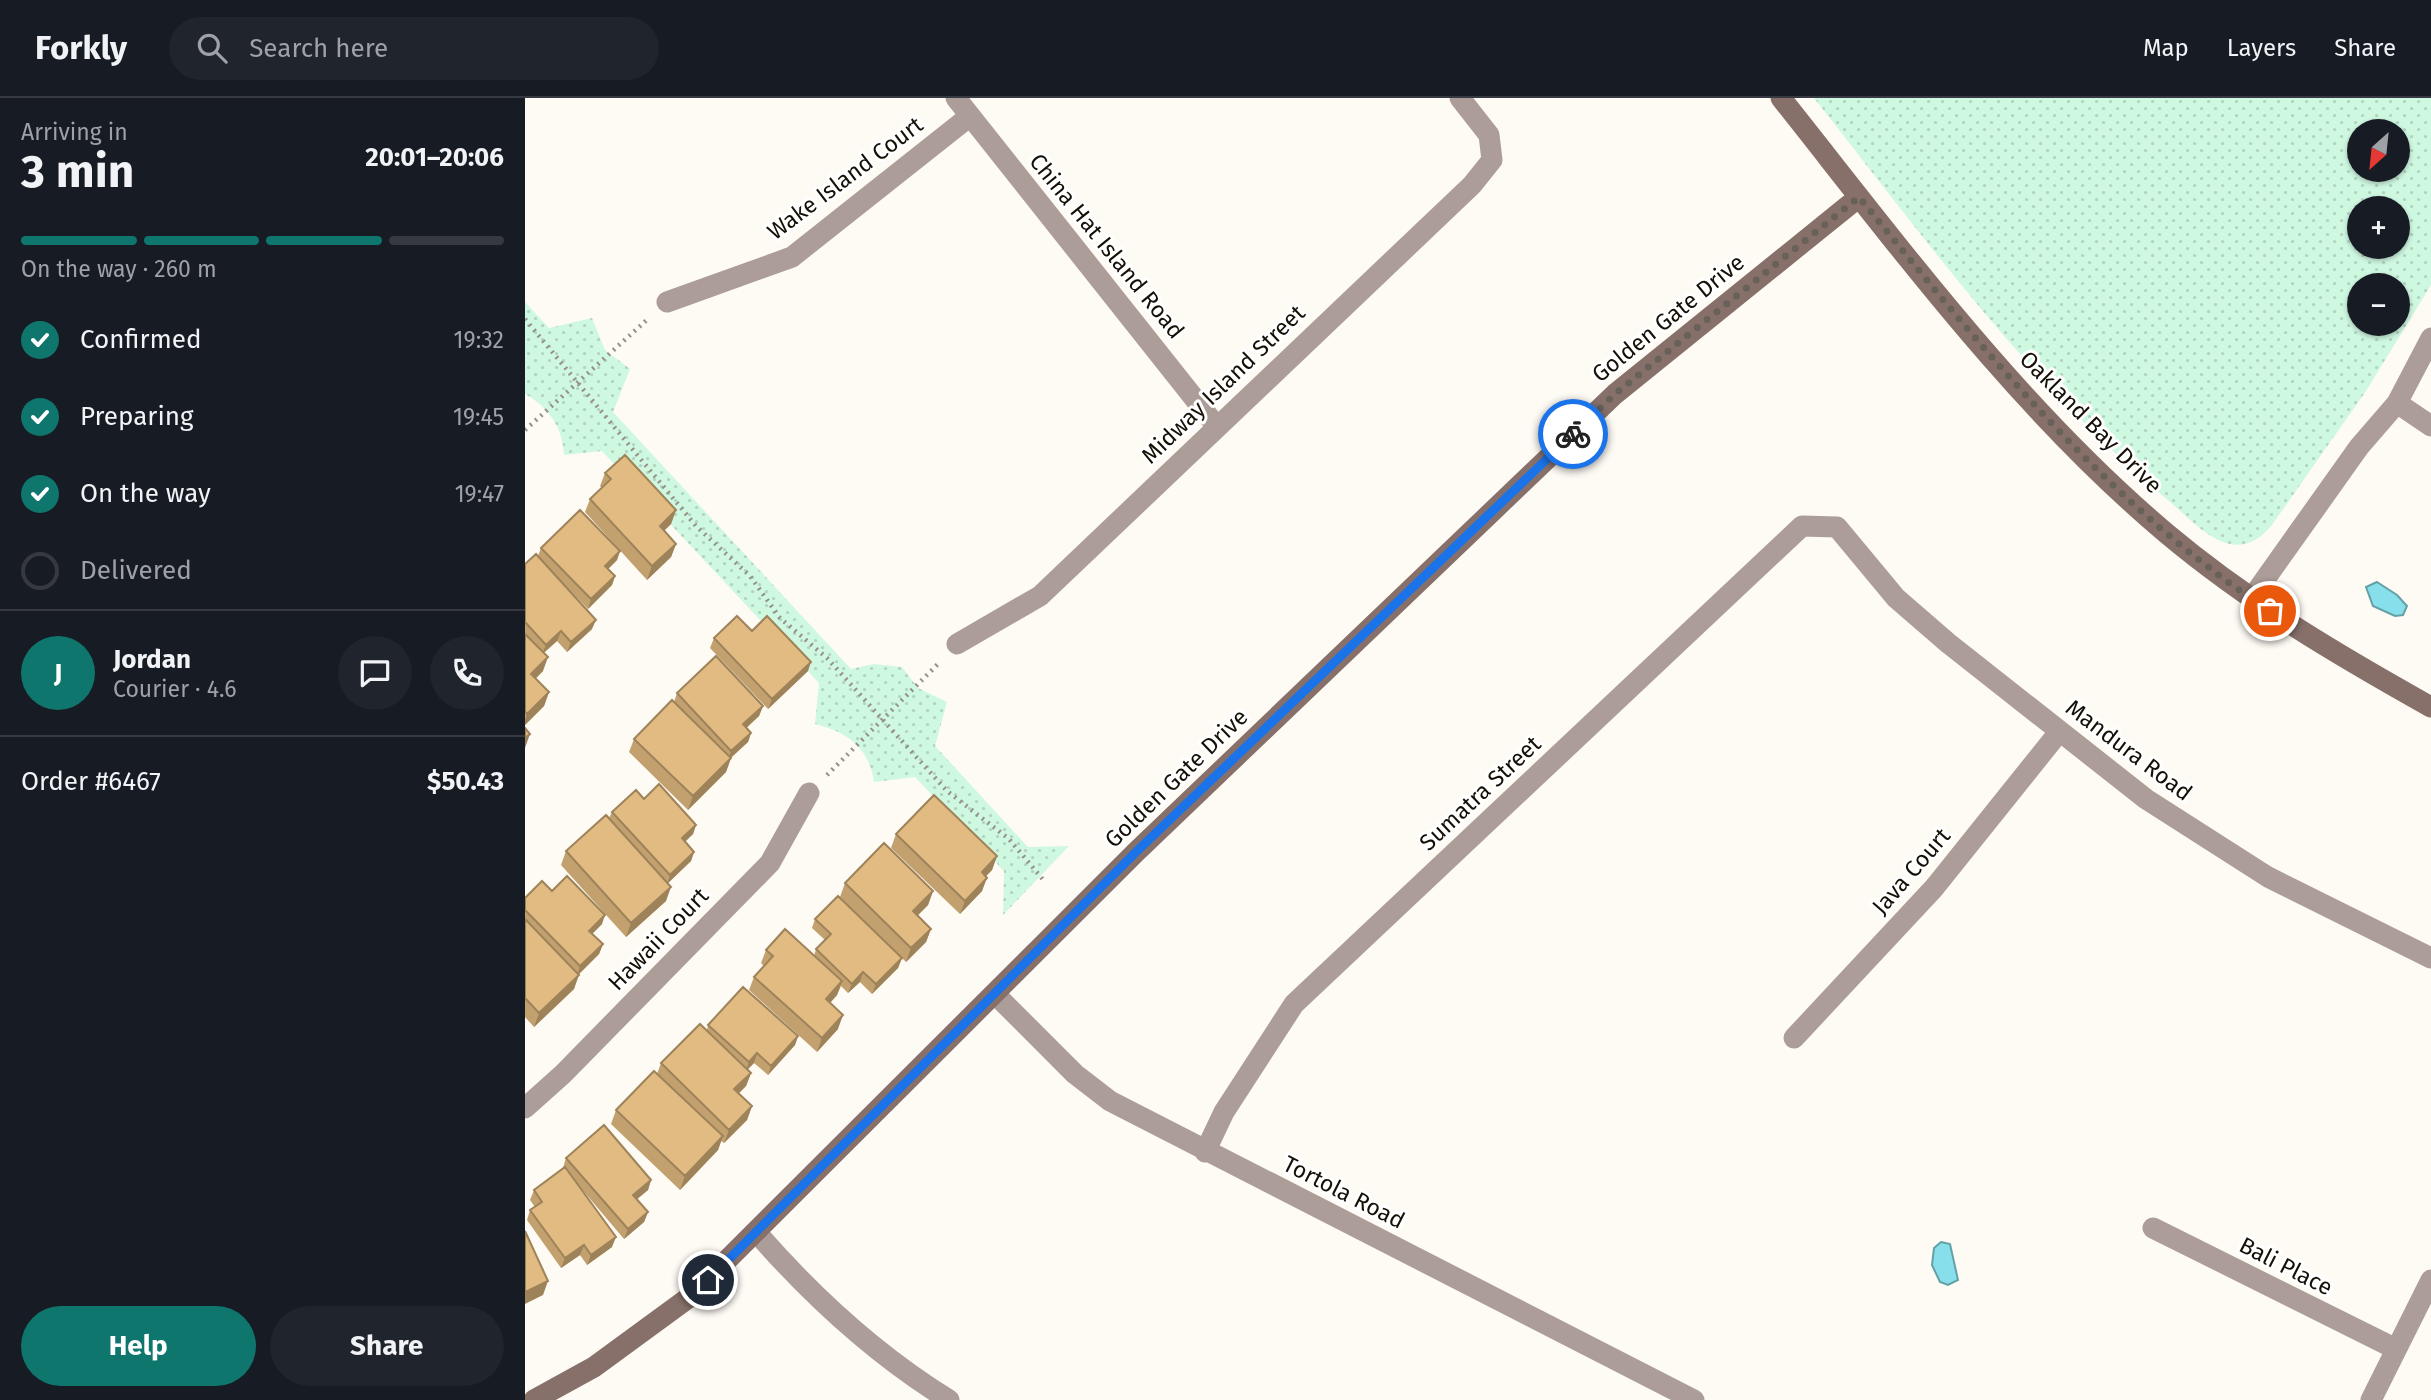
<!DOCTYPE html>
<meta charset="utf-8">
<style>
body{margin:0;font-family:"Fira Sans",sans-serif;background:#20242c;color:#f1f3f6;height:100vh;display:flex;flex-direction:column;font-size:26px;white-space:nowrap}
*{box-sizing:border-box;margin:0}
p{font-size:23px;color:#9ea1a6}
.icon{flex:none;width:38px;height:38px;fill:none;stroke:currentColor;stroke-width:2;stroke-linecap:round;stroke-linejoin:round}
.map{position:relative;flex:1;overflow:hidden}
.panel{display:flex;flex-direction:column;background:#171b24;width:525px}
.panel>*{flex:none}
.needle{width:46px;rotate:207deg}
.tools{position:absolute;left:1822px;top:21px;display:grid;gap:14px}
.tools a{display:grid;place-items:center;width:63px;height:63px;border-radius:50%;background:#171b24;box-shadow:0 2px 5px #0004;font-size:35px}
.pin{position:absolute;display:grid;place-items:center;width:60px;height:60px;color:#fff;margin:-30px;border:4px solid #fff;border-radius:50%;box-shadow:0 2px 7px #0007}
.courier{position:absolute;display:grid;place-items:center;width:70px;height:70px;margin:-35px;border:5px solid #1a73e8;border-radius:50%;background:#fff;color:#222;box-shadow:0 2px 9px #0007}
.headline em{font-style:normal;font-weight:700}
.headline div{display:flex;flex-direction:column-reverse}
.headline{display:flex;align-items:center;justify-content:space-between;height:119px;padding:0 21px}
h1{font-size:46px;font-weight:700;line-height:52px}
.bar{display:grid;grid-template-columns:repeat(4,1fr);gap:10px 7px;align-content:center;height:84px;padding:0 21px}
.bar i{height:9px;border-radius:5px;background:#363941}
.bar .on{background:#0f766e}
.bar p{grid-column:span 4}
.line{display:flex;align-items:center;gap:18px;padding:0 21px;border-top:2px solid #363941}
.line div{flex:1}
.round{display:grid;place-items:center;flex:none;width:74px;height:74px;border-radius:37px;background:#20242c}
ol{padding:0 21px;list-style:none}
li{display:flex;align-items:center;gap:21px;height:77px}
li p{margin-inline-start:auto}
li .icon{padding:7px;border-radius:50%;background:#0f766e;color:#fff;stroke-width:4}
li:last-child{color:#9ea1a6}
li i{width:38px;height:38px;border:4px solid #363941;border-radius:50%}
.action{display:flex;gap:14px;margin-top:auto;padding:14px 21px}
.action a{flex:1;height:80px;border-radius:42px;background:#0f766e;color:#fff;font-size:28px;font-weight:700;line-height:80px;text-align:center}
.action a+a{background:#20242c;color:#f1f3f6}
header{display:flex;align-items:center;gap:42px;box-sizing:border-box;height:98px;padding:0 35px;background:#171b24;border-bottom:2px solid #363941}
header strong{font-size:33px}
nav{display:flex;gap:38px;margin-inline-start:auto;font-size:24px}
.search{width:490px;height:63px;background:#20242c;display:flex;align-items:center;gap:18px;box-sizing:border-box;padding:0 24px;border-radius:38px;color:#9ea1a6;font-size:26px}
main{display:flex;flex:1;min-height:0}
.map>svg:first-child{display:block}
.grass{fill:url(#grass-dots);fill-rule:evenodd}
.water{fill:#86dfeb;stroke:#64a1a6;stroke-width:2}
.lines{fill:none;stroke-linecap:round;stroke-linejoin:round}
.path{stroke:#969189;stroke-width:4.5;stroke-dasharray:2 5;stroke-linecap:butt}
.street{stroke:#ad9d99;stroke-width:21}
.secondary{stroke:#87706a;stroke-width:21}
.wall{fill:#c2a16f}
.shaded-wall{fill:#9e835a}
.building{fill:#e1bb81;stroke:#9e835a;stroke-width:2}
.done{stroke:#676159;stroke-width:7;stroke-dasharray:0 12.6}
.route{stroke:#1a73e8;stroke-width:9}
.labels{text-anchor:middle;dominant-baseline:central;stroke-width:6;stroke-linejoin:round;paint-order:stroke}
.street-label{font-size:23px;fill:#150f05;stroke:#fff}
</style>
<header>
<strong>Forkly</strong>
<div class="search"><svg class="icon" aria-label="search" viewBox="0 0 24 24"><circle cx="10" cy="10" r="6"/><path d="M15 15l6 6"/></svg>Search here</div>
<nav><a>Map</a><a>Layers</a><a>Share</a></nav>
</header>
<main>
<section class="panel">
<div class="headline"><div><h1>3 min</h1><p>Arriving in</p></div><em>20:01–20:06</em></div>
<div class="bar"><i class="on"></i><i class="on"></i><i class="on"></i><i></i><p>On the way · 260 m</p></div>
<ol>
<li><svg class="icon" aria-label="check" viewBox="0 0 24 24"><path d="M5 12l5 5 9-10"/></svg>Confirmed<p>19:32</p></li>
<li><svg class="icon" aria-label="check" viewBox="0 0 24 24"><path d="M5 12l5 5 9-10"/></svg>Preparing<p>19:45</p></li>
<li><svg class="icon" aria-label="check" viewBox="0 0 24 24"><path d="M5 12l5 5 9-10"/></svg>On the way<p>19:47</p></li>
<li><i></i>Delivered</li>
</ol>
<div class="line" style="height:126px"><b class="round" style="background:#0f766e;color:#fff">J</b><div><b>Jordan</b><p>Courier · 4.6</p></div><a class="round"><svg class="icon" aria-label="chat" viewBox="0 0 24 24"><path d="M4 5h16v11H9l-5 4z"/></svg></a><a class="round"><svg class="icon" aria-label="phone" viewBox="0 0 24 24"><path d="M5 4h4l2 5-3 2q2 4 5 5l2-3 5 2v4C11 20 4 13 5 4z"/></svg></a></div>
<div class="line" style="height:91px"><div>Order #6467</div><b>$50.43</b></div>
<div class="action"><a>Help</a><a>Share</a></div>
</section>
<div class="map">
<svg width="1906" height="1302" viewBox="0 0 1906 1302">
<defs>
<pattern id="grass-dots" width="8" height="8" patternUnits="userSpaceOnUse" patternTransform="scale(1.75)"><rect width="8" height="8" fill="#cff8e1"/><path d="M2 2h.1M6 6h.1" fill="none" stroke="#b1d3c0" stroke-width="1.8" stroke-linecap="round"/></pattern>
</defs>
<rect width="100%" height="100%" fill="#fefaf4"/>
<!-- grass -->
<path class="grass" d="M1289 0H1906V187L1841 293 1747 427C1736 441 1720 451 1701 445 1678 438 1657 413 1638 398 1503 284 1398 138 1289 0ZM1834 33H1872V72H1834ZM1834 110H1872V149H1834ZM1834 187H1872V226H1834Z
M0 204 24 230 67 220 80 252 105 271 88 314 326 571 349 566 377 569 393 590 422 604 410 648 503 749 544 748 478 817 479 773 390 679 349 684C344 649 322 634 290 626L294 585 77 353 39 357C38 330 24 309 0 296Z"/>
<!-- water -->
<path class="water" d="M1852 484 1872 497 1882 508 1878 517 1870 518 1848 508 1841 489Z
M1416 1144 1425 1146 1433 1182 1423 1187 1415 1184 1407 1167 1409 1150Z"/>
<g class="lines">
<!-- path -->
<path class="path" d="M0 221 171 428 225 478 255 520 302 560 422 693 484 741 520 784
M0 332 124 220
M302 677 415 564"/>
<!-- street -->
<path class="street" d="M431 0 692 329
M142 204 267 159 445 18
M1872 305 1906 328
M1726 501 1834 349 1872 305 1906 240
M432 546 515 498 947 87 967 62 964 37 935 0
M470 896 550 976 585 1003 1169 1302
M1269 940 1409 790 1534 634
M0 1010 38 976 245 765 284 695
M680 1054 699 1014 769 906 1277 428 1312 429 1371 500 1423 545 1621 701 1743 779 1906 860
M1628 1130 1871 1251
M232 1135C288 1199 351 1257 424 1302
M1846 1302 1906 1182"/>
<!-- secondary -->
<path class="secondary" d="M1256 0C1376 151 1493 310 1641 435 1723 504 1813 557 1906 609
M9 1302 69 1269 166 1198 611 754 1090 296 1334 99"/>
</g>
<!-- wall -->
<path class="wall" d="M80 375 151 412 146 426 139 433 151 446 146 459 122 482 60 414 65 401 77 390 75 388Z
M16 450 95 453 92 462 83 471 90 478 87 487 63 511 36 483 67 531 42 554 32 543 19 555 18 573 11 580 24 594 19 608 0 627V466L13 458Z
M227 533 283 573 243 611 185 550 189 540Z
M152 595 238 608 234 618 221 630 226 635 223 644 206 660 201 674 163 712 104 654 109 641 149 604Z
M119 701 171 727 168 736 160 744 169 754 166 763 143 785 141 803 101 839 36 767 41 753 84 720 87 714Z
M371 736 472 758 467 772 461 778 457 793 435 816 366 750Z
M320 785 408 793 403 807 393 817 406 831 401 844 381 864 315 799Z
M27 793 77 826 67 836 78 846 74 856 53 877 49 891 9 929 0 919V800Z
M290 821 377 860 373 870 347 896 335 884 323 895 316 888 312 897 305 905 313 931 292 954 224 892 229 879 239 868 236 865 241 852 289 858 291 851 300 842 287 830Z
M183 927 273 938 270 947 243 977 229 965 222 972 226 975 221 988 214 995 227 1008 222 1022 199 1045 196 1043 193 1052 155 1092 86 1026 91 1012 132 976 136 965 182 932Z
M41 1060 126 1082 123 1092 112 1101 123 1114 119 1124 99 1141 55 1089 87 1149 62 1167 55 1157 36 1170 2 1122 5 1112 10 1109 5 1102 9 1092 38 1070Z"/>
<!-- shaded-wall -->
<path class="shaded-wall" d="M151 412 146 426 130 441 135 428Z
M151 446 146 459 122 482 127 468Z
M95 453 92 462 77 477 80 468Z
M90 478 87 487 63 511 66 501Z
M71 522 67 531 42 554 46 544Z
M36 533 32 543 17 556 21 547Z
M23 559 18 573 1 590 6 576Z
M286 564 283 573 243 611 247 601Z
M24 594 19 608 0 627V622L2 616Z
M238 608 234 618 215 636 218 626Z
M226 635 223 644 203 662 206 653Z
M5 636 0 650V640Z
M206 660 201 674 163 712 168 698Z
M171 727 168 736 153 750 157 740Z
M169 754 166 763 142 786 145 777Z
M472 758 467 772 452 787 457 774Z
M462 780 457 793 435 816 440 803Z
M146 789 141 803 101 839 106 825Z
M408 793 403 807 383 827 388 813Z
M80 817 77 826 61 842 64 833Z
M406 831 401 844 381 864 386 850Z
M78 846 74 856 52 878 55 868Z
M377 860 373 870 347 896 351 886Z
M338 874 335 884 323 895 327 886Z
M54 877 49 891 9 929 14 915Z
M317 883 312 897 296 915 301 901Z
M318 917 313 931 292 954 297 940Z
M273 938 270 947 243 977 246 968Z
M232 955 229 965 221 973 224 964Z
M226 975 221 988 204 1005 209 991Z
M227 1008 222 1022 199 1045 204 1032Z
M198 1038 193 1052 155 1092 160 1078Z
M126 1082 123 1092 105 1107 108 1097Z
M123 1114 119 1124 99 1141 103 1131Z
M91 1139 87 1149 62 1167 66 1157Z
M59 1147 55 1157 36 1170 40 1160Z
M23 1183 18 1197 0 1206V1194Z"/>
<!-- building -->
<path class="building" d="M100 357 151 412 135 428 151 446 127 468 65 401 86 381 80 375Z
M55 412 95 453 80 468 90 478 66 501 16 450Z
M11 456 71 522 46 544 36 533 21 547 0 524V466Z
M212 518 227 533 242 518 286 564 247 601 189 540Z
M0 536 23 559 6 576 24 594 2 616 0 613Z
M191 558 238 608 218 626 226 635 206 653 152 595Z
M147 602 206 660 168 698 109 641Z
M0 630 5 636 0 640Z
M134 686 171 727 157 740 169 754 145 777 87 714 111 692 119 701Z
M409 697 472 758 457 774 462 780 440 803 371 736Z
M81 717 146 789 106 825 41 753Z
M359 745 408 793 388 813 406 831 386 850 320 785Z
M42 778 80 817 64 833 78 846 55 868 0 812V800L17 783 27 793Z
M313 798 377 860 351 886 338 874 327 886 291 851 306 836 290 821Z
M0 821 54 877 14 915 0 900Z
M260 831 317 883 301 901 318 917 297 940 229 879 248 858 241 852Z
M218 889 273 938 246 968 232 955 224 964 183 927Z
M175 926 226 975 209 991 227 1008 204 1032 136 965Z
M129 973 198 1038 160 1078 91 1012Z
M79 1027 126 1082 108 1097 123 1114 103 1131 41 1060Z
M40 1069 91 1139 66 1157 59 1147 40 1160 5 1112 17 1104 9 1092Z
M0 1133 23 1183 0 1194Z"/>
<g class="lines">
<!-- done -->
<path class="done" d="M1048 336 1090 296 1334 99C1457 250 1580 405 1745 513"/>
<!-- route -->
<path class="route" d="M183 1182 611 754 1048 336"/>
</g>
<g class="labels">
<!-- street labels -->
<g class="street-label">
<text transform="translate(320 80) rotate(-37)">Wake Island Court</text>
<text transform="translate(582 148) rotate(51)">China Hat Island Road</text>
<text transform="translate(1143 220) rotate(-39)">Golden Gate Drive</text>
<text transform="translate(698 286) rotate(-44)">Midway Island Street</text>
<text transform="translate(1566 324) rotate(45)">Oakland Bay Drive</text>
<text transform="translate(1604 652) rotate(37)">Mandura Road</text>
<text transform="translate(651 680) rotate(-44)">Golden Gate Drive</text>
<text transform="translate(955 695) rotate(-43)">Sumatra Street</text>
<text transform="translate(1386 773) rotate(-49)">Java Court</text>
<text transform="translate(133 841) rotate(-46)">Hawaii Court</text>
<text transform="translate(819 1094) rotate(27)">Tortola Road</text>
<text transform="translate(1761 1168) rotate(27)">Bali Place</text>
</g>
</g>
</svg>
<div class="tools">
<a><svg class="needle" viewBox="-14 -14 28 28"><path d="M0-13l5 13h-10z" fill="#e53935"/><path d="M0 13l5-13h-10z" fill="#9ea1a6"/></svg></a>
<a>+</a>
<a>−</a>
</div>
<div class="pin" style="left:1745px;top:513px;background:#ea580c"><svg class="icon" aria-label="bag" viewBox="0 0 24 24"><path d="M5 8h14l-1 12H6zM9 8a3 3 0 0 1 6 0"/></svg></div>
<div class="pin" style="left:183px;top:1182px;background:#1f2937"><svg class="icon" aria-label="home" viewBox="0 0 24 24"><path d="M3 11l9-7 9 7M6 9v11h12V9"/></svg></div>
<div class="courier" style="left:1048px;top:336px"><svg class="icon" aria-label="bike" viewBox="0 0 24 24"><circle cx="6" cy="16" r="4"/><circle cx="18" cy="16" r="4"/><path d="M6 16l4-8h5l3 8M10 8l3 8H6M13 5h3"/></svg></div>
</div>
</main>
